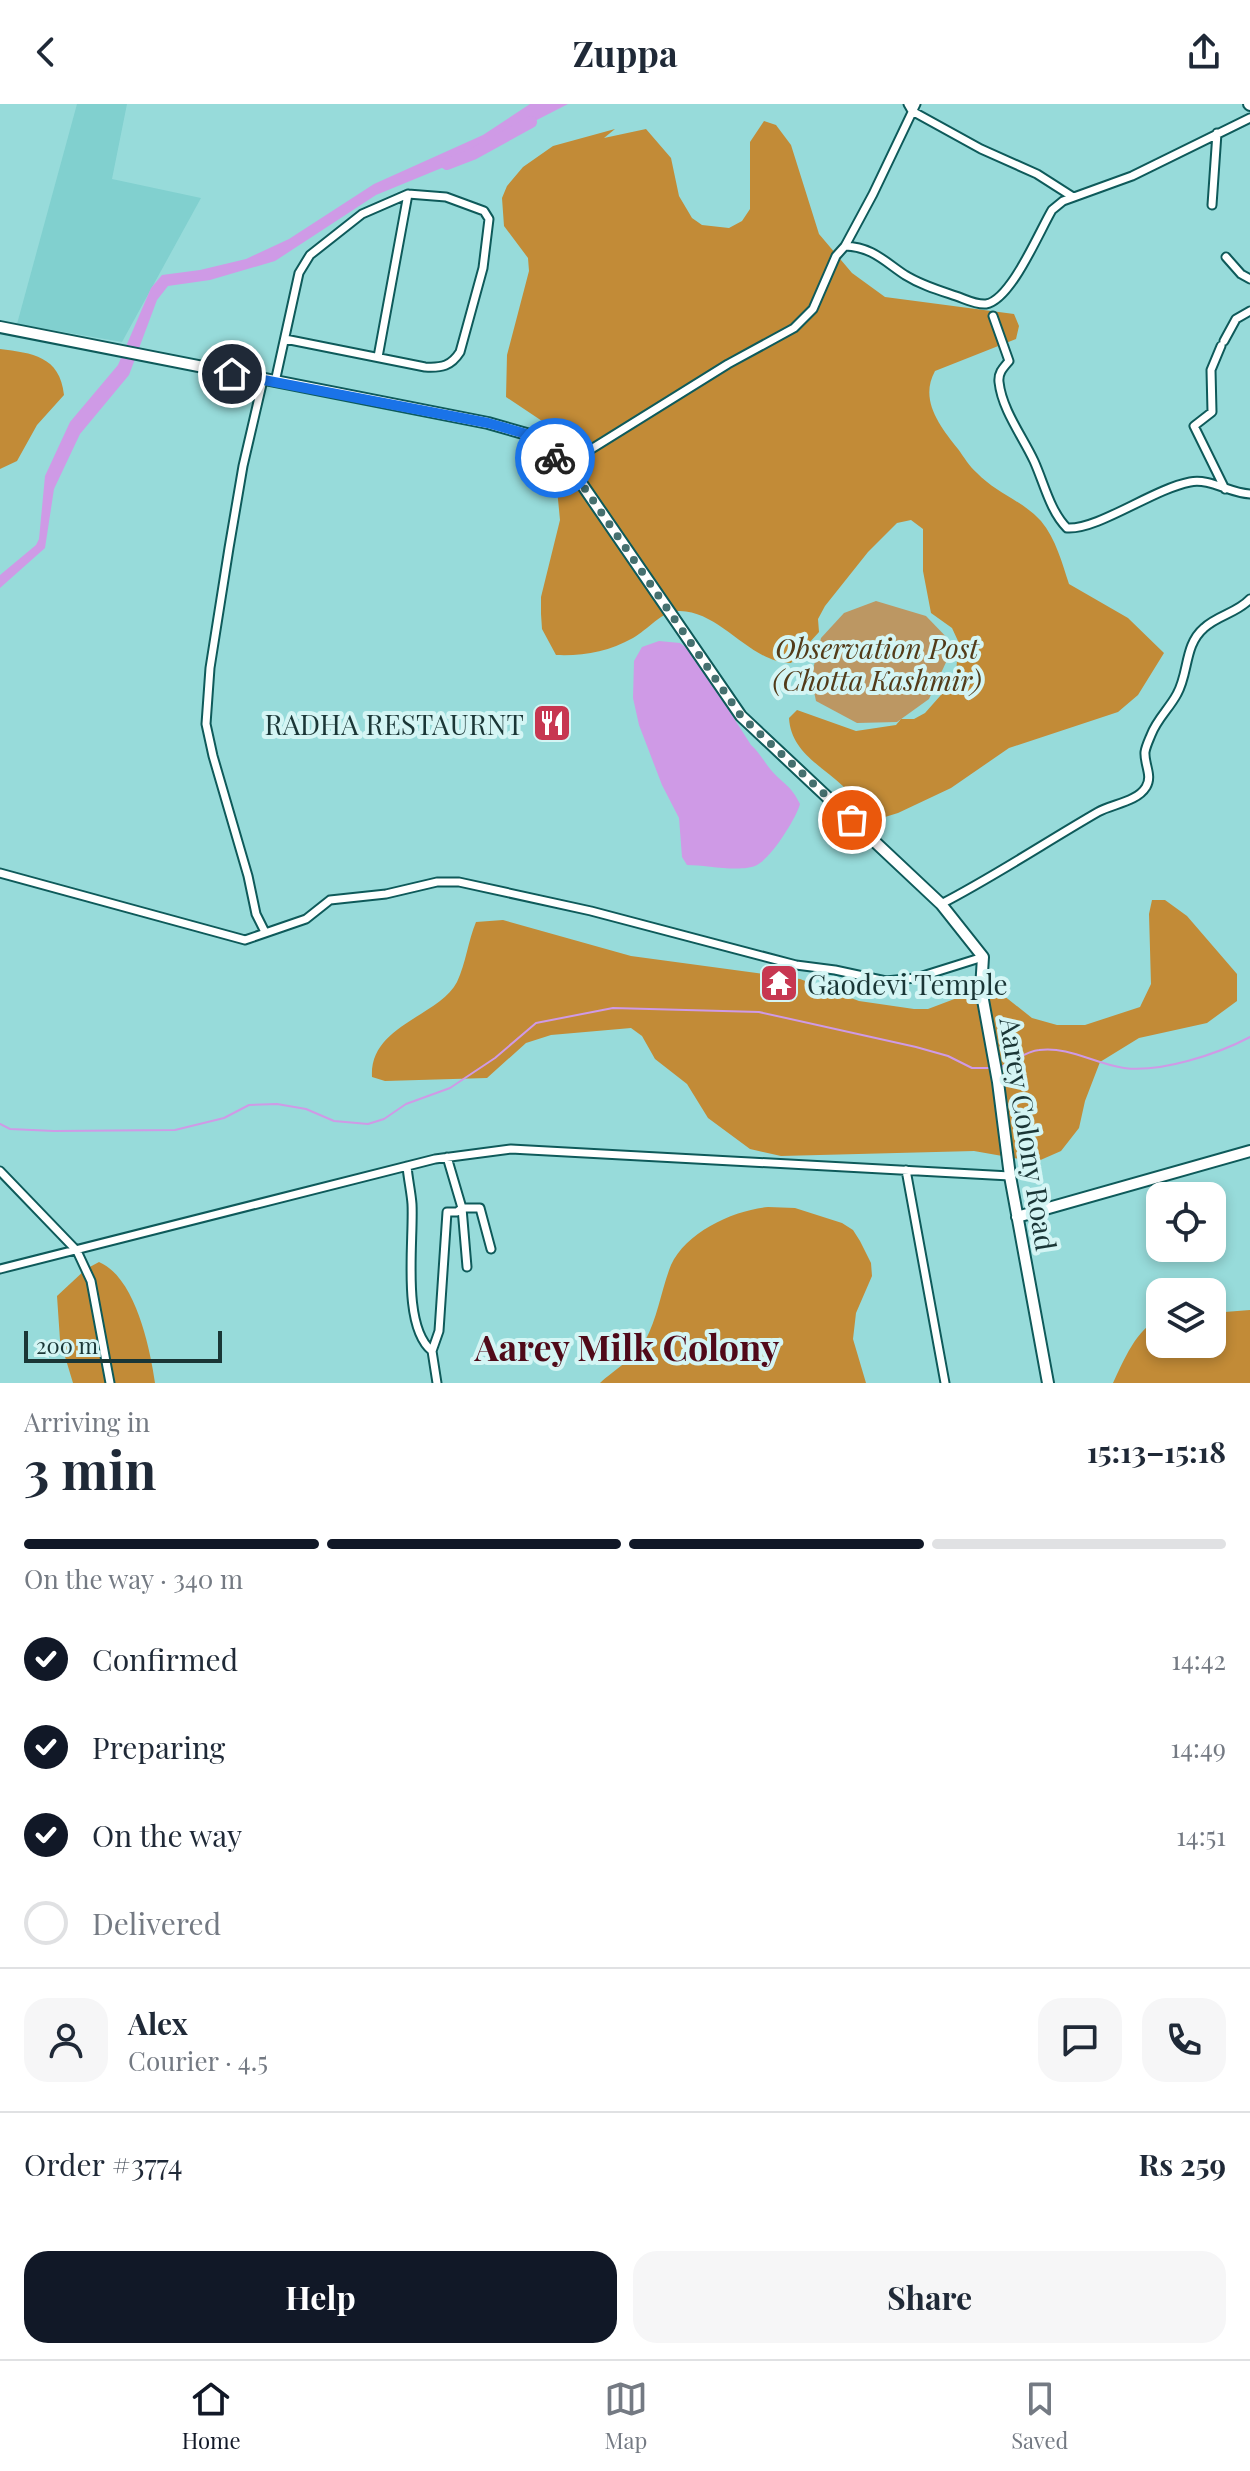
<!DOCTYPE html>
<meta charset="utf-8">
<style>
body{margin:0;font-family:"Playfair Display",serif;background:#f6f6f7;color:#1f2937;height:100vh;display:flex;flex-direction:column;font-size:30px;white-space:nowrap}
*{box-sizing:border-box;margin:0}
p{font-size:26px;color:#747a83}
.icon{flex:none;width:44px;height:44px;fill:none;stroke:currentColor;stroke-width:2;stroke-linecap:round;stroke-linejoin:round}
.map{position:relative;height:1279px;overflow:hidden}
.drawer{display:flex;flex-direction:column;background:#fff;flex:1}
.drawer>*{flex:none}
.fabs{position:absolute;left:1146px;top:1078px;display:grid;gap:16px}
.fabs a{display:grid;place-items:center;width:80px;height:80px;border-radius:16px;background:#fff;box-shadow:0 4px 12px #0003;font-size:40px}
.scale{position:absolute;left:24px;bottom:20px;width:198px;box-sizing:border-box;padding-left:8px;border:4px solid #1a3636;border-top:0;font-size:22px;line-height:28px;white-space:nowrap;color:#1a3636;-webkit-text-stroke:6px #d4f5f4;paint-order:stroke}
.pin{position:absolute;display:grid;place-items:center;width:68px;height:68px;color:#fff;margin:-34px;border:4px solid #fff;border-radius:50%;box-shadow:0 2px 8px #0007}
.courier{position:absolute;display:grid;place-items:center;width:80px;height:80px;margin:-40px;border:6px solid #1a73e8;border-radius:50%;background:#fff;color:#222;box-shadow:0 2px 10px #0007}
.headline em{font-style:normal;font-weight:700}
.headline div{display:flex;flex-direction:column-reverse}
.headline{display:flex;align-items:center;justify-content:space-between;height:136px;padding:0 24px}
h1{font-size:52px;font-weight:700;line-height:60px}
.bar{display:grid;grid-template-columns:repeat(4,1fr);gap:12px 8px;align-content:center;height:96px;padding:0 24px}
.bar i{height:10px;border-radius:6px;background:#e0e1e3}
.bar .on{background:#111827}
.bar p{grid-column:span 4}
.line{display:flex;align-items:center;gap:20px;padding:0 24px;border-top:2px solid #e0e1e3}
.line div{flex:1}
.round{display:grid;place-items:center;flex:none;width:84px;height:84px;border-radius:24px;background:#f6f6f7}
ol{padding:0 24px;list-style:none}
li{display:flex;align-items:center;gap:24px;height:88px}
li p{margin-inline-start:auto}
li .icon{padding:8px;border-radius:50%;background:#111827;color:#fff;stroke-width:4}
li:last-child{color:#747a83}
li i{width:44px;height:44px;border:4px solid #e0e1e3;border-radius:50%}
.button{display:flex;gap:16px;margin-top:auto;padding:16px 24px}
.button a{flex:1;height:92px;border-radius:24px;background:#111827;color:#fff;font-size:32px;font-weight:700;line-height:92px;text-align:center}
.button a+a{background:#f6f6f7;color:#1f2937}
header{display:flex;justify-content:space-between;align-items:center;height:104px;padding:0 24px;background:#fff;font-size:36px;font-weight:700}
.tabs{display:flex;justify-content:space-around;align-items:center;height:112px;border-top:2px solid #e0e1e3;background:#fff;font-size:22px;color:#747a83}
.tabs a{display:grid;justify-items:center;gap:4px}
.tabs .on{color:#111827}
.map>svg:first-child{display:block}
.built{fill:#81d0cf}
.green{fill:#bc9763}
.forest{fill:#c28b37}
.water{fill:#cf9ae6}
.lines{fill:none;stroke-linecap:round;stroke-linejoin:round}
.stream{stroke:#cf9ae6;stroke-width:2}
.river{stroke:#cf9ae6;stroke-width:12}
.street-casing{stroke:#0e5a5a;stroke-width:11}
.secondary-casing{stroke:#0e5a5a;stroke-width:14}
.street{stroke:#fff;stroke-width:7}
.secondary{stroke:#fff;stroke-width:10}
.done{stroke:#46706f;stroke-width:8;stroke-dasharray:0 14.4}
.route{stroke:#1a73e8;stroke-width:10}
.labels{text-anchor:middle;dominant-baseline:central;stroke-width:8;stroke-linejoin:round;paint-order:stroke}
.park-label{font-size:28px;font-style:italic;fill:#533b19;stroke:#d4f5f4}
.poi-label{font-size:28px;fill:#1a3636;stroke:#d4f5f4;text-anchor:end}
.street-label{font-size:28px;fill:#1a3636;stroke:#d4f5f4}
.district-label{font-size:36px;font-weight:bold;fill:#500a19;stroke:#d4f5f4}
</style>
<header><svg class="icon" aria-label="back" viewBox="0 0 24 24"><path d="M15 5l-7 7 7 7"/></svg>Zuppa<svg class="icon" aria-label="share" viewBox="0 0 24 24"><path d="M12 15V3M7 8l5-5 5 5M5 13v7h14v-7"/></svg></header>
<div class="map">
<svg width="1250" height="1279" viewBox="0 0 1250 1279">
<rect width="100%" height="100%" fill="#97dbda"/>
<!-- built -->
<path class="built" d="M77 0H127L112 75 201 94 122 238 17 220Z"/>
<!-- green -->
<path class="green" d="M876 497 926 512 954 541 929 595 897 618 857 619 816 597 811 573 821 534 844 509Z"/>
<!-- forest -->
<path class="forest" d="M764 17 776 21 791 41 819 130 852 169 885 193 1014 210 1019 222 1016 235 935 267C919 296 940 322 958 345 964 353 969 362 977 369 996 389 1023 397 1041 417 1056 435 1062 459 1069 480L1128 514 1164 549 1138 591 1118 608 1009 644 951 684 898 709 885 713H870C862 703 854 692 844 683 822 662 791 648 789 614L797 606 856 627 896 621 901 615H914L925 609 956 574 958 537 952 524 931 509 923 467V425L911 416 897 419 868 448 825 502 818 515 819 528 791 559C750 559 722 508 680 507 662 506 649 525 633 534 608 548 584 552 556 551L542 525 541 510V493L560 416 551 323 506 293 507 251 529 167 528 154 504 122 502 94 507 82 523 63 553 42 615 25 604 34 646 25 671 54 679 92 692 114 702 121 729 124 742 117 750 105V38Z
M0 245C32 249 60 252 64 291L37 321 17 357 0 365Z
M1152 796H1165L1187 812 1237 870V897L1207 919 1139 934 1100 958 1085 997 1079 1024 1061 1047 1036 1058 974 1047 781 1052 750 1045 708 1014 687 980 655 955 642 932 631 924 551 931 526 939 487 974 385 977 372 973C369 921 440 912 457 878 466 859 468 837 476 818L503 816 631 852 800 875 859 897 914 905H928L965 891H1003L1032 914 1057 921H1085L1140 903 1151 880 1149 810Z
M768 1103 795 1104 842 1119 853 1126 860 1137 871 1159 872 1172 856 1209 853 1235 866 1279H600C614 1266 636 1253 645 1237 658 1213 661 1186 671 1161 686 1128 734 1106 768 1103Z
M99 1158C135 1173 150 1243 155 1279H73L60 1236 57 1192 86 1165Z
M1250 1206V1279H1113C1123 1258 1137 1223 1160 1215V1240H1212V1209Z"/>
<!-- water -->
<path class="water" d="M530 0H568L449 61 376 91 275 157 210 176 168 182 157 196 129 271 80 330 54 385 45 444 0 484V471L36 441 39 435 45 372 70 318 118 261 151 184 162 171 200 166 246 155 289 135 374 80 483 31Z
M659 537 680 539 691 547 751 641C760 649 764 658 771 666 783 680 791 681 800 700 796 715 771 754 757 761 741 769 706 761 687 761L682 753 679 714 662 681 639 621 633 594 634 557 642 543Z"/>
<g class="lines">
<!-- stream -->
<path class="stream" d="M999 964C1011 959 1026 947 1039 946 1069 942 1095 960 1124 964 1160 969 1218 950 1250 933
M0 1020 10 1025 54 1027 175 1026 224 1014 249 1001 277 1000 306 1005 334 1017 368 1020 384 1015 406 1000 450 984 495 954 536 919 613 904 759 908 916 943 948 952 972 964H993"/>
<!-- river -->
<path class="river" d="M447 60 473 50 531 18"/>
<!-- street casing -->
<g class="street-casing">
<path id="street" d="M908 0 912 7 981 45 1037 70 1073 93
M1212 101 1217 29
M845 142C872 143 884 157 905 171 921 181 938 186 956 192 965 195 976 201 986 200 1011 196 1039 128 1052 106L1063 97 1132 72 1250 14
M1226 153 1241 170 1250 175
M993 212 1009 257C1003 264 998 269 999 278 1002 306 1023 333 1034 357 1044 379 1050 407 1067 424 1098 426 1153 385 1190 378 1210 374 1229 389 1250 390
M1224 237 1236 215 1250 207
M1221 242 1211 266 1212 308 1194 322 1225 385
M378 253 408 90
M263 276 243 362 229 444 210 564 206 620 213 652 248 772 256 810 265 828
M275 278 299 169 310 151 362 110 408 90 446 93 484 107 489 115 483 164 460 248C451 262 442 264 425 263L285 235
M564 362 728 260 794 224 813 205 836 152 845 142 873 90 916 0
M0 769 245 836 306 815 330 796 386 790 437 778H459L591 807 796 861 835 866 886 877 916 874 983 853
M941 800C995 772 1046 738 1098 708 1112 700 1137 698 1146 683 1153 672 1144 660 1145 648 1146 642 1149 636 1151 631 1157 615 1169 605 1177 590 1189 569 1184 541 1204 524 1218 511 1237 509 1250 495
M407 1062C408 1075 411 1087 412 1100 414 1137 401 1222 432 1247L439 1227 447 1108H457L462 1104 447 1053
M906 1066 945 1279
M0 1067 77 1147 91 1177 110 1279
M467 1163 462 1104H480L491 1145
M0 1165 435 1055 511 1045 1010 1072
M432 1247 437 1279"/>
</g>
<!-- secondary casing -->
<g class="secondary-casing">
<path id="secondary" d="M1249 0 1250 1
M0 223 488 319 530 331 577 373 741 612 941 800 983 853 981 885 998 978 1010 1072 1048 1279
M1017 1113 1250 1047"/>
</g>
<!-- street -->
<use href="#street" class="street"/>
<!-- secondary -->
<use href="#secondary" class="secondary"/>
</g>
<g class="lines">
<!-- done -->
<path class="done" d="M555 354 577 373 741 612 852 716"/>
<!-- route -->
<path class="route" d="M232 270 488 319 530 331 555 354"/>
</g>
<!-- icons -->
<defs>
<g id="restaurant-square" transform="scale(2)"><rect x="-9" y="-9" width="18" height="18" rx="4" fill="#c73751" stroke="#d4f5f4"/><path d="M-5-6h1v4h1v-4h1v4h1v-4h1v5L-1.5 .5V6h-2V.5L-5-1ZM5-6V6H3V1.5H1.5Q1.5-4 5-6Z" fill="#fff"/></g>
<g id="temple-square" transform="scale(2)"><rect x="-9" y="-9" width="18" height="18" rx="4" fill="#c73751" stroke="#d4f5f4"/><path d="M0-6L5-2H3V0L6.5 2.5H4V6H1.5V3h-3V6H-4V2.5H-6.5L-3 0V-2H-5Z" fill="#fff"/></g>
</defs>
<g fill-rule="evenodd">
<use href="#restaurant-square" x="552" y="619"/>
<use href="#temple-square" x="779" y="879"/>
</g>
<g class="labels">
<!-- park labels -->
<g class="park-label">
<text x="877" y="543">Observation Post<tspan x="877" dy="32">(Chotta Kashmir)</tspan></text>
</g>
<!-- poi labels -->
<g class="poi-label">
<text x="524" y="619">RADHA RESTAURNT</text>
<text x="807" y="879" text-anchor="start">Gaodevi Temple</text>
</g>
<!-- street labels -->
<g class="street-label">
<text transform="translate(1029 1030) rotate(81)">Aarey Colony Road</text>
</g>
<!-- district labels -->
<g class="district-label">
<text x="627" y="1242">Aarey Milk Colony</text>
</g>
</g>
</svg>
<div class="fabs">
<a><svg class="icon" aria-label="locate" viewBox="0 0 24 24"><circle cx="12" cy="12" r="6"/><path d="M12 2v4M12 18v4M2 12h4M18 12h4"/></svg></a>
<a><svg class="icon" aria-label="layers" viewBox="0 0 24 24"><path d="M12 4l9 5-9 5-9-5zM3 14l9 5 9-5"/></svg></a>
</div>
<div class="scale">200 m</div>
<div class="pin" style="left:852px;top:716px;background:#ea580c"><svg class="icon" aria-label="bag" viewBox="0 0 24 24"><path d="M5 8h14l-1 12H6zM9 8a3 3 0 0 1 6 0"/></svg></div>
<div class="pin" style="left:232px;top:270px;background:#1f2937"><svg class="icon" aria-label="home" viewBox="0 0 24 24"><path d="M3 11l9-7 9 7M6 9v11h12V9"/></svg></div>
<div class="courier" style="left:555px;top:354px"><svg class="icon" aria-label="bike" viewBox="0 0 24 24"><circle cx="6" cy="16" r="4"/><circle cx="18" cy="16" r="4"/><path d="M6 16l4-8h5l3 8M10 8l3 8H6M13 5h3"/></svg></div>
</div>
<section class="drawer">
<div class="headline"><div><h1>3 min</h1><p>Arriving in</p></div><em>15:13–15:18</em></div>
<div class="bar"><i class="on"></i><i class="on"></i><i class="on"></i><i></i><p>On the way · 340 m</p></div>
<ol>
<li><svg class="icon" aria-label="check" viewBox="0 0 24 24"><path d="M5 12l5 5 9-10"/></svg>Confirmed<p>14:42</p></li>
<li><svg class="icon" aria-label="check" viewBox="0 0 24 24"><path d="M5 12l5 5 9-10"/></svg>Preparing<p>14:49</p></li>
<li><svg class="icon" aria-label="check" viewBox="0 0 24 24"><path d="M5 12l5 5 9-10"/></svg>On the way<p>14:51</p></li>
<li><i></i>Delivered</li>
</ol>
<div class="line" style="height:144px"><a class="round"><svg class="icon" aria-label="person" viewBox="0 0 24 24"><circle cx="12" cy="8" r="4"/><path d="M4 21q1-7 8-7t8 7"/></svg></a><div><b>Alex</b><p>Courier · 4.5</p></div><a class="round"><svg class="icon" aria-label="chat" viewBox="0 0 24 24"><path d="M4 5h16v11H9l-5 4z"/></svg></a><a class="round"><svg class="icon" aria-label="phone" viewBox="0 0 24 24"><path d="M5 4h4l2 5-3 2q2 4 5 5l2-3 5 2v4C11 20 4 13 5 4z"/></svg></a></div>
<div class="line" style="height:104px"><div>Order #3774</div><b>Rs 259</b></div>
<div class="button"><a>Help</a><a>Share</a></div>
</section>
<nav class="tabs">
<a class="on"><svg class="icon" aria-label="home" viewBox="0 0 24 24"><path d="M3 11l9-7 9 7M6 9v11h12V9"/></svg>Home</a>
<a><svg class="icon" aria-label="map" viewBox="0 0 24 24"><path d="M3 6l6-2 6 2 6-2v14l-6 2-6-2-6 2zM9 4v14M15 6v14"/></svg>Map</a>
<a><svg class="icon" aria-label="saved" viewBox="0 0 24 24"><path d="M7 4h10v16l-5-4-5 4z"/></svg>Saved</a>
</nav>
